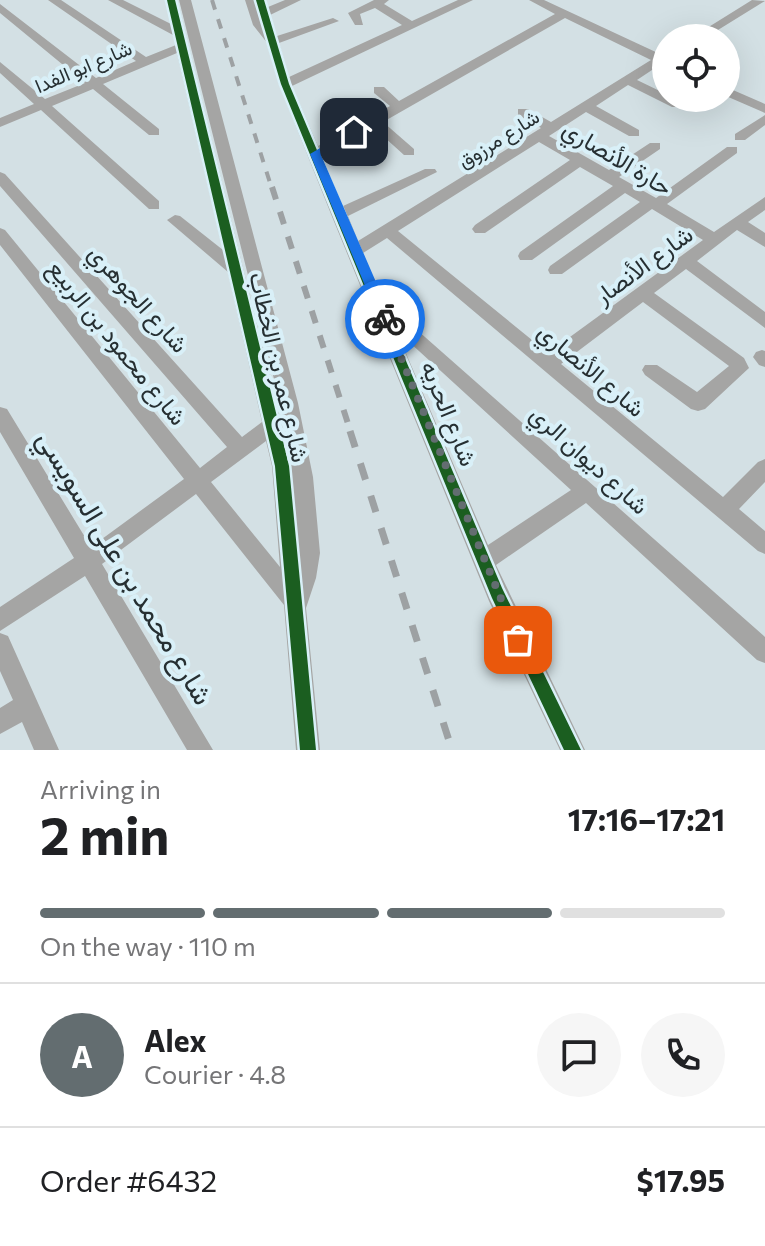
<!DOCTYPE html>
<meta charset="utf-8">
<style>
body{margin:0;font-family:Commissioner,Vazirmatn,sans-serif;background:#f6f6f6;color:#202124;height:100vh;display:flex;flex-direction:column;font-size:30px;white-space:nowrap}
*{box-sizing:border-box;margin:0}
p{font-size:26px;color:#757577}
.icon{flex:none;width:44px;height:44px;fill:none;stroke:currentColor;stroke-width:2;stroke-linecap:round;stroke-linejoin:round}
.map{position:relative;height:750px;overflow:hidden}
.panel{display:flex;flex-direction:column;background:#fff;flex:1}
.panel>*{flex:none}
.controls{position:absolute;left:652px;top:24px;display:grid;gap:16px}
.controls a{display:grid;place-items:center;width:88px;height:88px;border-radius:50%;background:#fff;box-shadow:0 8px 32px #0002;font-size:40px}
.pin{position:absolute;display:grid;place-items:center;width:68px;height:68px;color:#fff;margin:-34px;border-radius:16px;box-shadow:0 4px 12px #0006}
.courier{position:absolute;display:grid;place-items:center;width:80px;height:80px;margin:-40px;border:6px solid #1a73e8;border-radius:50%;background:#fff;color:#222;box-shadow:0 2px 10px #0007}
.headline em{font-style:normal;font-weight:700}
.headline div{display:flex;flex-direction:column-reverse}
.headline{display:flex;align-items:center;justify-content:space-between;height:136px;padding:0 40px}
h1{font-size:52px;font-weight:700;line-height:60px}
.bar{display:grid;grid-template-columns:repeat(4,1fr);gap:12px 8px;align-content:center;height:96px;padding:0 40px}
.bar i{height:10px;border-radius:6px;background:#e0e0e0}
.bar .active{background:#636d70}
.bar p{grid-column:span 4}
.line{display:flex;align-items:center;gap:20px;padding:0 40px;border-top:2px solid #e0e0e0}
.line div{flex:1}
.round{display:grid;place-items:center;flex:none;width:84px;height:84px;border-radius:42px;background:#f6f6f6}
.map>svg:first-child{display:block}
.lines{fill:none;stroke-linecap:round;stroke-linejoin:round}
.minor{fill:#a5a5a4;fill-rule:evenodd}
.tertiary{fill:#a5a5a4;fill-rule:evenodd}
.rail-far2{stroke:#9da1a3;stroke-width:4;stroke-dasharray:10 10;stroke-linecap:butt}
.rail-far1{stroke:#9da1a3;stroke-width:6;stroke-dasharray:13 13;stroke-linecap:butt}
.rail{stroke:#9da1a3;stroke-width:7;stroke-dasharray:17 17;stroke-linecap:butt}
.cycleway-casing{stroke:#d9f0f8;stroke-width:5}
.cycleway{fill:#1b5e20;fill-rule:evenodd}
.route{fill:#1a73e8}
.done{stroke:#636d70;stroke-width:8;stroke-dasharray:0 14.4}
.labels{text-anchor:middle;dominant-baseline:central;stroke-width:8;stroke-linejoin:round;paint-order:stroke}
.far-street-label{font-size:20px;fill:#262f32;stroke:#d9f0f8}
.street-label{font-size:24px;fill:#262f32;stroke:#d9f0f8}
.near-street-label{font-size:28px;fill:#262f32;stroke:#d9f0f8}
</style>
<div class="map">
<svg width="765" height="750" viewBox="0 0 765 750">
<rect width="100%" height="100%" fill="#d3e0e4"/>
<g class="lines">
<!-- minor -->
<path class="minor" d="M48 0H61L146 57 176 45 173 35 108 0H123L171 24 165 0H177L291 463 280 403 179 0H191L298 403 313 477 320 553 316 578 306 608 320 750H296L284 605 196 494 102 564 213 750H187L85 576 0 631V607L74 558 0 432V407L7 409 91 547 184 479 0 245V228L5 230 200 468 227 447 0 186V172L5 174 242 437 262 422 228 272 167 220 175 215 180 216 223 250 177 53 103 84 159 129V135H149L93 89 52 106 159 201V209H149L41 110 0 127V118L34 104 0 73V62L45 99 85 83 0 13V4L96 78 136 61ZM266 441 272 466 280 567 211 482Z
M254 0H266L268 7 285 0H301L270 15 277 36 333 18 339 21 279 43 289 77 402 25 375 8 360 14 363 25H355L348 13 374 0H389L384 4 412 21 458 0H473L292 86 318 146 390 106 374 93V87H384L399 101 555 14 529 0H544L660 54 666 52V66L661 64 637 80 666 94V98L682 101V107H672L628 85 596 106 639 130V136H629L586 112 549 136 609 170 650 143H660V149L619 177 656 198 727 147H737V153L667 204 714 232 765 197V210L748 222 765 233V247L737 230 697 261 765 312V328L686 269 654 293 744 358 749 368 705 409 698 411 691 409 645 375 642 370 645 365H657L697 392 729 366 643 302 561 364 723 497 758 462 765 459V482L739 509 765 531V554L758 551 387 238 363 253 383 300 765 637V663L757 660 586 503 496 565 585 750H560L489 601 331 214 279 84ZM565 18 651 60 551 122 528 109H518V115L541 128 358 241 348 216 437 172 435 169H425L343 206 322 156 373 127 404 155H414V149L383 122ZM539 142 570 160 475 225 472 229 475 233H485L580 167 613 186 520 252 518 256 520 260H532L625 193 640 202 550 266 548 270 550 274H562L652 209 703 240 548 353 398 231ZM396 330 571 490 488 545Z
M752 0 765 1 705 38H691Z
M726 87 765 104V113L726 96Z
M765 115V125L745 140H735V134Z
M762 350 765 351V367L759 365 753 357 756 352Z
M0 633 8 636 59 750H34L22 722 0 734V708L13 700 0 671Z"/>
<!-- tertiary -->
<path class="tertiary" d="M245 0H259L267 24 280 41 278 44H268L253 25Z"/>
<!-- rail-far2 -->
<path class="rail-far2" d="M212 0 272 189"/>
<!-- rail-far1 -->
<path class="rail-far1" d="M272 187 351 433"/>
<!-- rail -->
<path class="rail" d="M350 431 452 750"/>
<!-- cycleway casing -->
<g class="cycleway-casing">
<path id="cycleway" d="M167 0H175L289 466 316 750H300L275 466Z
M256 0H264L289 84 502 588 581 750H564L492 598 281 84Z"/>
</g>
<!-- cycleway -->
<use href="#cycleway" class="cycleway"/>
</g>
<!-- route -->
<path class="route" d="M354 128 358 129V134L321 155 392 319 385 324 379 319 310 154Z"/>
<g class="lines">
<!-- done -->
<path class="done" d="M385 319 518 640"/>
</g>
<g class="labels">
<!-- far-street labels -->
<g class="far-street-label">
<text transform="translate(83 66) rotate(-23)">شارع ابو الفدا</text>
<text transform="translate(498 138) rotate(-32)">شارع مرزوق</text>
</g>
<!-- street labels -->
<g class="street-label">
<text transform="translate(618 157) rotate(31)">حارة الأنصاري</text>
<text transform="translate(643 264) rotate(-36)">شارع الأنصار</text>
<text transform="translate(139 298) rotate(48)">شارع الجوهري</text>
<text transform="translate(118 342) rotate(51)">شارع محمود بن الربيع</text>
<text transform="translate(280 367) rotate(77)">شارع عمر بن الخطاب</text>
<text transform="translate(592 369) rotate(40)">شارع الأنصاري</text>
<text transform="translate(450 413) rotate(68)">شارع الحريه</text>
<text transform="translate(590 459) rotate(42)">شارع ديوان الري</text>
</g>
<!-- near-street labels -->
<g class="near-street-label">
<text transform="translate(126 567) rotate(59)">شارع محمد بن على السويسي</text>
</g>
</g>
</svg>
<div class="controls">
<a><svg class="icon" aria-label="locate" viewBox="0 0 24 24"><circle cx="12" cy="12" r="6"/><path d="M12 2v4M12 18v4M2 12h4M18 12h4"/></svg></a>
</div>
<div class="pin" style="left:518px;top:640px;background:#ea580c"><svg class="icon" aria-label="bag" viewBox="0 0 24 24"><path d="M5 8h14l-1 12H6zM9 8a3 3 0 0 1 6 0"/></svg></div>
<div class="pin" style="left:354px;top:132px;background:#1f2937"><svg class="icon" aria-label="home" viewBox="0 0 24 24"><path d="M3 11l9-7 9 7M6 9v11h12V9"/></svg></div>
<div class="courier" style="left:385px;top:319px"><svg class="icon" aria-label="bike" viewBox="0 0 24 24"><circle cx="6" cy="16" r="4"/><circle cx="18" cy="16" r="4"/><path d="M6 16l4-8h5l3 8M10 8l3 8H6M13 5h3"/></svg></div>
</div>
<section class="panel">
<div class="headline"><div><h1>2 min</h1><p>Arriving in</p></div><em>17:16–17:21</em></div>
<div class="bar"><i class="active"></i><i class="active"></i><i class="active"></i><i></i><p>On the way · 110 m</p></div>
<div class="line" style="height:144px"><b class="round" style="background:#636d70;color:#fff">A</b><div><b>Alex</b><p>Courier · 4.8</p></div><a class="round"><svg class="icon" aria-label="chat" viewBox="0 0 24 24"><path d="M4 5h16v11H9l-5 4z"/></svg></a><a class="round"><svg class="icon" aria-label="phone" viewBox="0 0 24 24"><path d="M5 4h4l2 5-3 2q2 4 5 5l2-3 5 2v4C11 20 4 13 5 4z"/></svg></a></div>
<div class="line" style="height:104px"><div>Order #6432</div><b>$17.95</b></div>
</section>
